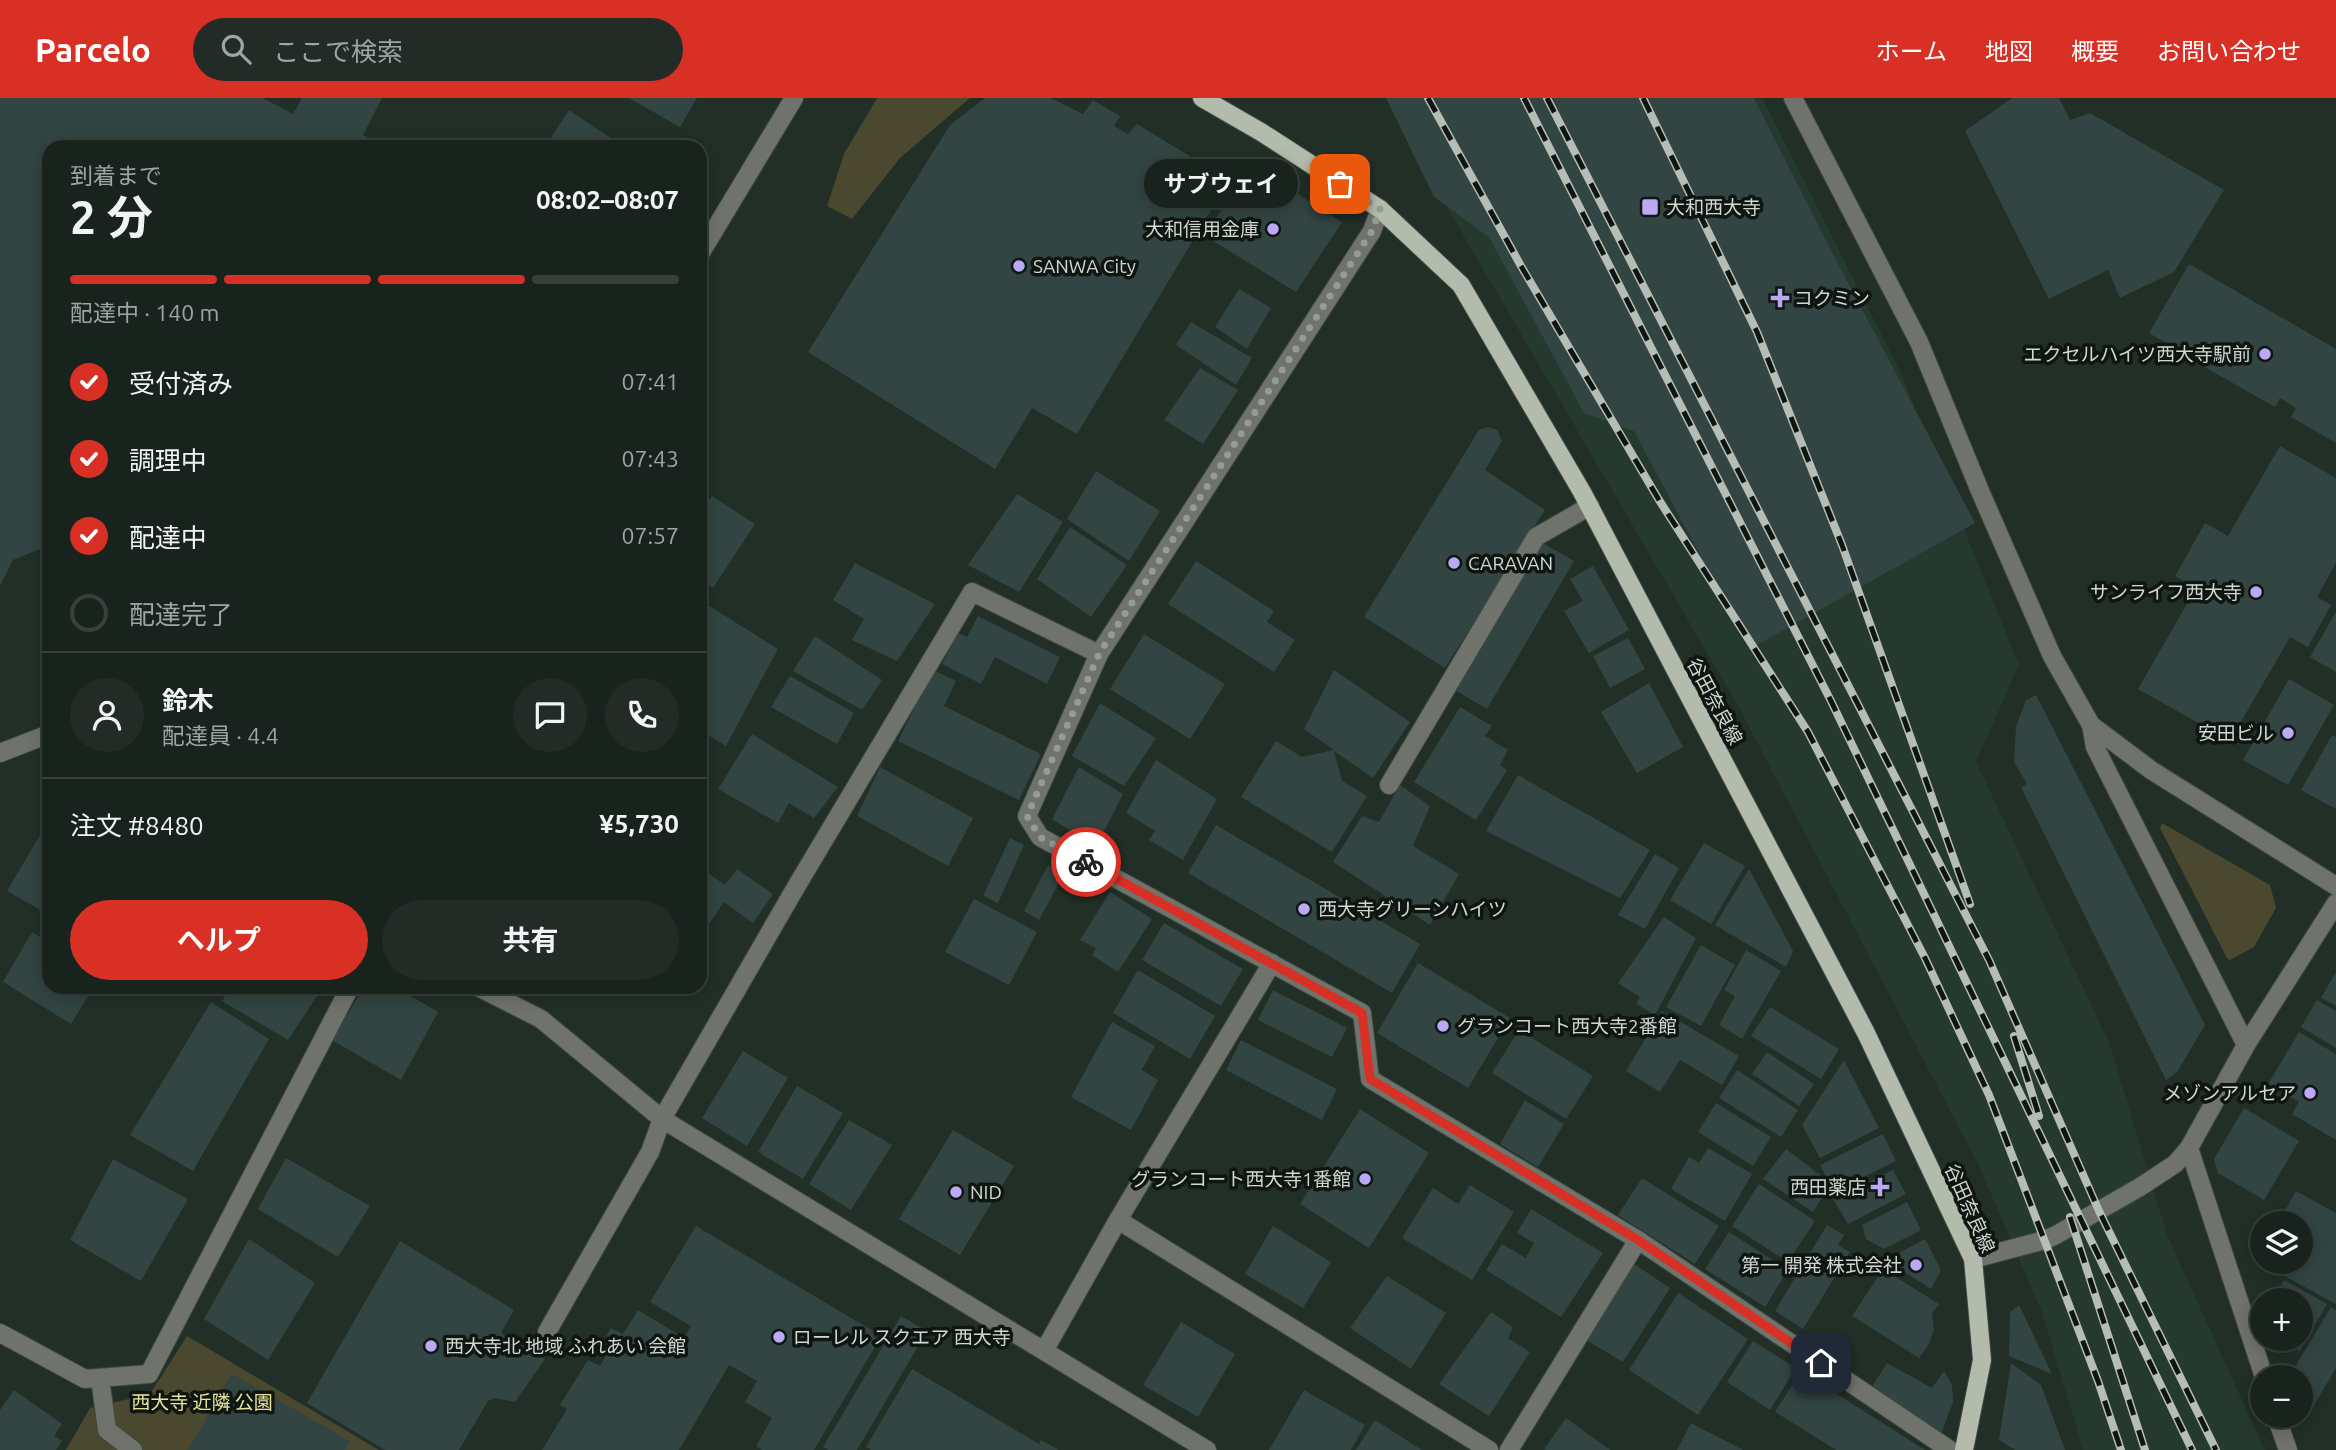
<!DOCTYPE html>
<html lang="ja">
<meta charset="utf-8">
<style>
body{margin:0;font-family:Ubuntu,"Noto Sans JP",sans-serif;background:#222b26;color:#f1f3f6;height:100vh;display:flex;flex-direction:column;font-size:26px;white-space:nowrap}
*{box-sizing:border-box;margin:0}
p{font-size:23px;color:#9fa4a4}
.icon{flex:none;width:38px;height:38px;fill:none;stroke:currentColor;stroke-width:2;stroke-linecap:round;stroke-linejoin:round}
.map{position:relative;flex:1;overflow:hidden}
.panel{position:absolute;left:42px;top:42px;width:665px;height:854px;display:flex;flex-direction:column;background:#19231d;border-radius:21px;box-shadow:0 4px 18px #0003,0 0 0 2px #37403b}
.panel>*{flex:none}
.controls{position:absolute;left:2250px;top:1113px;display:grid;gap:14px}
.controls a{display:grid;place-items:center;width:63px;height:63px;border-radius:50%;background:#19231d;box-shadow:0 4px 18px #0003,0 0 0 2px #37403b;font-size:35px}
.pin{position:absolute;display:grid;place-items:center;width:60px;height:60px;color:#fff;margin:-30px;border-radius:14px;box-shadow:0 4px 10px #0006}
.courier{position:absolute;display:grid;place-items:center;width:70px;height:70px;margin:-35px;border:5px solid #d93025;border-radius:50%;background:#fff;color:#222;box-shadow:0 2px 9px #0007}
.bubble{position:absolute;height:49px;border-radius:24px;background:#19231d;box-shadow:0 4px 18px #0003,0 0 0 2px #37403b;font-size:23px;font-weight:700;line-height:49px;text-align:center}
.head em{font-style:normal;font-weight:700}
.head div{display:flex;flex-direction:column-reverse}
.head{display:flex;align-items:center;justify-content:space-between;height:119px;padding:0 28px}
h1{font-size:46px;font-weight:700;line-height:52px}
.bar{display:grid;grid-template-columns:repeat(4,1fr);gap:10px 7px;align-content:center;height:84px;padding:0 28px}
.bar i{height:9px;border-radius:5px;background:#37403b}
.bar .current{background:#d93025}
.bar p{grid-column:span 4}
.line{display:flex;align-items:center;gap:18px;padding:0 28px;border-top:2px solid #37403b}
.line div{flex:1}
.round{display:grid;place-items:center;flex:none;width:74px;height:74px;border-radius:37px;background:#222b26}
ol{padding:0 28px;list-style:none}
li{display:flex;align-items:center;gap:21px;height:77px}
li p{margin-inline-start:auto}
li .icon{padding:7px;border-radius:50%;background:#d93025;color:#fff;stroke-width:4}
li:last-child{color:#9fa4a4}
li i{width:38px;height:38px;border:4px solid #37403b;border-radius:50%}
.action{display:flex;gap:14px;margin-top:auto;padding:14px 28px}
.action a{flex:1;height:80px;border-radius:42px;background:#d93025;color:#fff;font-size:28px;font-weight:700;line-height:80px;text-align:center}
.action a+a{background:#222b26;color:#f1f3f6}
header{display:flex;align-items:center;gap:42px;box-sizing:border-box;height:98px;padding:0 35px;background:#d93025;color:#fff}
header strong{font-size:33px}
nav{display:flex;gap:38px;margin-inline-start:auto;font-size:24px}
.search{width:490px;height:63px;background:#222b26;display:flex;align-items:center;gap:18px;box-sizing:border-box;padding:0 24px;border-radius:38px;color:#9fa4a4;font-size:26px}
.map>svg:first-child{display:block}
.built{fill:#25392e}
.green{fill:#4a482e}
.building{fill:#324542}
.lines{fill:none;stroke-linecap:round;stroke-linejoin:round}
.minor-casing{stroke:#3d4a42;stroke-width:20}
.major-casing{stroke:#3d4a42;stroke-width:20}
.minor{stroke:#6f736c;stroke-width:18}
.major{stroke:#b3bbad;stroke-width:18}
.rail-casing{stroke:#b4beb7;stroke-width:8}
.rail{stroke:#0f1511;stroke-width:5;stroke-dasharray:16;stroke-linecap:butt}
.done{stroke:#929d96;stroke-width:7;stroke-dasharray:0 12.6}
.route{stroke:#d93025;stroke-width:9}
.poi-dot{fill:#baaaf6;stroke:#0f1511;stroke-width:2.5}
.labels{text-anchor:middle;dominant-baseline:central;stroke-width:7;stroke-linejoin:round;paint-order:stroke}
.poi-label{font-size:19px;fill:#cfd8d2;stroke:#0f1511;text-anchor:start}
.street-label{font-size:19px;fill:#cfd8d2;stroke:#0f1511}
.park-label{font-size:19px;fill:#e7e29c;stroke:#0f1511}
</style>
<header>
<strong>Parcelo</strong>
<div class="search"><svg class="icon" aria-label="search" viewBox="0 0 24 24"><circle cx="10" cy="10" r="6"/><path d="M15 15l6 6"/></svg>ここで検索</div>
<nav><a>ホーム</a><a>地図</a><a>概要</a><a>お問い合わせ</a></nav>
</header>
<div class="map">
<svg width="2336" height="1352" viewBox="0 0 2336 1352">
<rect width="100%" height="100%" fill="#212f27"/>
<!-- built -->
<path class="built" d="M1391 0H1762L1899 271 2019 567 1976 664 2109 944 2168 1139 2265 1352H2083L2042 1214 1978 1066 1738 608 1416 56Z"/>
<!-- green -->
<path class="green" d="M877 0H970L900 60 852 121 827 108 844 56Z
M2162 725 2270 787 2276 810 2254 849 2230 862 2227 860 2160 730Z
M187 1238 379 1352H66L90 1310 150 1296Z"/>
<!-- building -->
<path class="building" d="M0 0H263L293 16 302 0H382L363 37 384 49H49V447L13 462 0 488Z
M629 0H697L680 29Z
M985 0H1051L1083 16 1093 2 1120 18 1114 28 1128 36 1137 26 1229 82 1077 336 1032 310 995 371 808 254 950 27Z
M1386 0H1754L1825 141 1975 425 1750 551 1634 333 1584 315 1489 139 1434 99Z
M2012 0H2059L2070 22 2090 15 2224 92 2174 174 2120 200 2108 172 2049 201 1965 33Z
M569 12 624 49H545Z
M1250 66 1342 124 1296 194 1205 138Z
M2189 166 2336 251V345L2291 319 2296 310 2280 300 2275 309 2199 266 2202 260 2180 248 2178 252 2149 235Z
M1239 191 1271 210 1247 251 1215 229Z
M1191 224 1252 260 1236 287 1176 247Z
M1200 270 1238 292 1203 346 1164 322Z
M1488 329 1497 332 1502 343 1485 372 1545 412 1445 570 1364 519 1479 332Z
M2280 348 2336 380V465L2317 499 2331 507 2308 549 2290 539 2230 643 2138 591 2196 490 2175 478 2205 425 2228 438Z
M1096 373 1160 413 1129 463 1067 421Z
M1017 396 1063 424 1019 494 968 467Z
M712 398 755 426 713 490 700 482V416Z
M1070 429 1127 467 1091 519 1037 481Z
M1541 444 1574 463 1487 611 1455 592Z
M1196 463 1274 513 1267 524 1295 542 1274 574 1168 506Z
M855 465 935 506 897 563 852 542 864 521 833 502Z
M1593 468 1629 532 1589 555 1564 513 1583 503 1570 481Z
M700 502 778 551 726 648 700 632Z
M2336 514V574L2310 559Z
M978 518 1060 559 1047 586 995 559 981 586 942 566 958 535 967 539Z
M1144 536 1225 586 1190 641 1110 591Z
M815 538 882 582 862 612 793 573Z
M1628 540 1645 571 1610 590 1593 558Z
M933 572 956 583 944 608 1041 656 1019 702 898 643Z
M1334 572 1410 624 1373 680 1334 653 1342 683 1367 698 1332 754 1241 699 1276 643 1302 659 1334 652 1304 631Z
M790 578 854 615 837 646 771 609Z
M2289 581 2334 607 2288 687 2243 662Z
M1649 585 1683 649 1637 675 1601 614Z
M2036 597 2205 927 2177 974 2166 982 2021 689 2027 686 2014 664 2016 629 2026 602Z
M1100 605 1156 640 1124 688 1072 658Z
M1460 609 1492 628 1485 638 1508 652 1500 667 1507 672 1476 722 1414 684Z
M752 636 838 689 814 720 789 705 778 725 718 691Z
M2332 637 2336 639V711L2301 692Z
M1156 662 1217 701 1183 762 1149 742 1155 733 1126 715Z
M880 669 973 720 948 768 857 718Z
M1079 669 1123 696 1096 749 1052 721Z
M1518 677 1650 752 1620 800 1486 733Z
M1400 687 1430 708 1413 748 1459 776 1430 827 1333 764 1362 718 1379 724Z
M49 722V817L7 793Z
M1216 727 1420 846 1392 895 1188 775Z
M1010 740 1024 747 998 805 983 798Z
M1704 745 1745 768 1711 826 1670 802Z
M1655 756 1679 770 1645 831 1618 817Z
M1048 767 1064 776 1039 822 1024 813Z
M700 770 725 787 737 771 773 796 753 825 724 804 700 839Z
M1749 771 1793 853 1786 869 1715 827Z
M1110 794 1152 821 1118 874 1092 857 1096 850 1080 842Z
M974 801 1037 834 1009 887 945 854Z
M1664 819 1696 840 1655 917 1636 906 1640 899 1618 885Z
M1164 825 1243 871 1221 908 1142 862Z
M32 834 49 845V889H94L71 926 3 884Z
M1701 847 1735 867 1701 928 1666 909Z
M1746 852 1781 873 1742 941 1719 927 1735 898 1724 892Z
M1418 865 1510 920 1468 990 1377 935Z
M1138 872 1215 918 1190 961 1113 915Z
M2336 874V908L2321 900Z
M230 889H323L288 942 222 903Z
M364 889H395L438 914 401 982 332 942Z
M1273 892 1347 930 1332 959 1258 922Z
M2317 902 2336 913V950L2301 929Z
M211 904 269 941 193 1073 130 1037Z
M1770 909 1839 951 1821 981 1751 938Z
M1662 913 1739 958 1722 987 1680 962 1660 994 1626 973Z
M1112 924 1155 948 1142 972 1158 982 1131 1032 1071 999Z
M1519 932 1593 978 1566 1021 1492 975Z
M2299 934 2336 956V1042L2292 1016 2299 1004 2268 986Z
M1241 942 1337 991 1322 1022 1226 972Z
M743 953 788 980 747 1048 702 1020Z
M1767 954 1814 986 1799 1008 1752 976Z
M1844 962 1879 1030 1820 1060 1802 1027Z
M1737 972 1798 1012 1781 1039 1719 1000Z
M797 988 843 1015 803 1081 758 1054Z
M1525 1002 1564 1026 1538 1069 1500 1046Z
M1716 1005 1771 1039 1753 1068 1698 1034Z
M2244 1010 2299 1043 2264 1102 2218 1075 2214 1061Z
M1360 1011 1429 1055 1369 1150 1300 1106Z
M849 1022 892 1047 851 1112 809 1086Z
M953 1032 1014 1068 960 1157 899 1121Z
M1883 1036 1896 1063 1834 1094 1820 1067Z
M1708 1050 1752 1076 1725 1123 1671 1091 1689 1059 1699 1065Z
M1786 1051 1820 1077 1826 1093 1813 1114 1763 1081Z
M286 1060 370 1108 338 1159 258 1111Z
M113 1061 188 1101 141 1183 70 1142Z
M1893 1072 1906 1096 1848 1126 1833 1101Z
M1642 1080 1719 1128 1695 1166 1618 1117Z
M1759 1086 1815 1123 1788 1164 1732 1128Z
M1470 1087 1514 1114 1472 1182 1402 1140 1433 1090 1458 1106Z
M2296 1093 2336 1115V1206L2257 1163 2263 1153V1164H2301V1125H2278Z
M1907 1104 1921 1132 1884 1151 1866 1141 1862 1127Z
M1531 1111 1603 1155 1561 1219 1486 1172 1502 1146 1526 1160 1534 1145 1517 1135Z
M1827 1127 1844 1137 1838 1147 1850 1154 1803 1231 1775 1213Z
M696 1128 875 1234 873 1238 879 1242 814 1352H762L756 1348 772 1320 745 1304 757 1283 729 1267 679 1352H542L567 1311 560 1307 588 1262 600 1268 611 1249 603 1244 611 1230 623 1236 638 1212 684 1240 691 1228 650 1204Z
M1273 1128 1331 1164 1303 1210 1245 1176Z
M1729 1134 1788 1172 1765 1209 1705 1171Z
M249 1141 315 1185 268 1262 204 1221Z
M1925 1141 1941 1172 1931 1191 1886 1162Z
M400 1143 514 1212 501 1235 545 1261 515 1304 495 1300 488 1303 459 1352H385L307 1305Z
M1634 1166 1670 1190 1623 1264 1586 1242Z
M1883 1171 1939 1206 1932 1216 1934 1232 1929 1246 1919 1260 1852 1218Z
M1387 1178 1446 1215 1411 1271 1350 1230Z
M2284 1182 2327 1206 2299 1254 2294 1241H2301V1202H2283L2279 1191Z
M1678 1195 1748 1241 1698 1317 1629 1272Z
M2019 1207 2052 1276 2009 1258 2010 1214Z
M2331 1209 2336 1212V1270L2310 1314 2301 1309V1279H2289Z
M1491 1214 1513 1229 1508 1240 1530 1254 1489 1318 1439 1286Z
M901 1218 927 1233 857 1352H828L823 1349Z
M1181 1224 1235 1256 1198 1319 1143 1287Z
M1753 1243 1796 1270 1770 1312 1727 1284Z
M1887 1265 1932 1290 1944 1273 1952 1287 1953 1304 1941 1336 1870 1292Z
M2011 1265 2041 1287 2065 1352H2015L1999 1342Z
M912 1271 1039 1346 1041 1342 1059 1352H871L866 1349Z
M1801 1273 1925 1352H1836L1775 1314Z
M232 1276 350 1343 345 1352H188Z
M14 1292 62 1326 54 1338 62 1343 56 1352H0V1312Z
M1304 1292 1365 1327 1351 1352H1269Z
M1566 1320 1610 1352H1546L1544 1351Z
M1375 1322 1422 1352H1356Z
M1691 1325 1743 1352H1677Z"/>
<g class="lines">
<!-- minor casing -->
<g class="minor-casing">
<path id="minor" d="M1793 0 1919 244 1980 393 2052 558 2091 627 2095 649 2246 947
M700 156 794 0
M1099 556 1027 718 1040 739 1362 915 1370 981 1638 1142 1950 1352
M2091 627 2151 672 2336 788
M0 655 49 636
M1389 687 1536 439 1590 408
M478 889 541 921 662 1021 1207 1352
M2189 1050 2264 1279
M1118 1122 1489 1352
M1973 1161 2045 1142 2056 1137 2140 1089 2175 1066 2189 1050 2246 947 2336 805
M547 1234 650 1054 662 1021 796 789 972 494 1099 556 1372 133 1380 111
M0 1235 85 1281 149 1276 350 889
M1044 1253 1118 1122 1272 865
M100 1280 107 1332 133 1352
M2276 1318 2288 1352
M1509 1352 1638 1142"/>
</g>
<!-- major casing -->
<g class="major-casing">
<path id="major" d="M1202 0 1261 34 1380 111 1461 187 1582 394 1866 935 1973 1161 1982 1262 1964 1352"/>
</g>
<!-- minor -->
<use href="#minor" class="minor"/>
<!-- major -->
<use href="#major" class="major"/>
<!-- rail casing -->
<g class="rail-casing">
<path id="rail" d="M1428 0 1521 168 1659 402 1808 634 1925 860 1989 997 2098 1283 2121 1352
M1524 0 1831 603 2192 1352
M1547 0 1989 862 2099 1113 2216 1352
M1643 0 1757 234 1842 447 1970 806
M2014 938 2039 1018
M2070 1119 2145 1352"/>
</g>
<!-- rail -->
<use href="#rail" class="rail"/>
</g>
<g class="lines">
<!-- done -->
<path class="done" d="M1086 764 1040 739 1027 718 1099 556 1372 133 1380 111 1340 86"/>
<!-- route -->
<path class="route" d="M1086 764 1362 915 1370 981 1638 1142 1821 1265"/>
</g>
<!-- markers -->
<g class="poi-dot">
<rect x="1641" y="100" width="18" height="18" rx="3.5"/>
<circle cx="1273" cy="131" r="7"/>
<circle cx="1019" cy="168" r="7"/>
<path d="M1776.5 189.5h7v7h7v7h-7v7h-7v-7h-7v-7h7z"/>
<circle cx="2265" cy="256" r="7"/>
<circle cx="1454" cy="465" r="7"/>
<circle cx="2256" cy="494" r="7"/>
<circle cx="2288" cy="635" r="7"/>
<circle cx="1304" cy="811" r="7"/>
<circle cx="1443" cy="928" r="7"/>
<circle cx="2310" cy="995" r="7"/>
<circle cx="1365" cy="1081" r="7"/>
<path d="M1876.5 1078.5h7v7h7v7h-7v7h-7v-7h-7v-7h7z"/>
<circle cx="956" cy="1094" r="7"/>
<circle cx="1916" cy="1167" r="7"/>
<circle cx="779" cy="1239" r="7"/>
<circle cx="431" cy="1248" r="7"/>
</g>
<g class="labels">
<!-- poi labels -->
<g class="poi-label">
<text x="1666" y="109">大和西大寺</text>
<text x="1259" y="131" text-anchor="end">大和信用金庫</text>
<text x="1033" y="168">SANWA City</text>
<text x="1794" y="200">コクミン</text>
<text x="2251" y="256" text-anchor="end">エクセルハイツ西大寺駅前</text>
<text x="1468" y="465">CARAVAN</text>
<text x="2242" y="494" text-anchor="end">サンライフ西大寺</text>
<text x="2274" y="635" text-anchor="end">安田ビル</text>
<text x="1318" y="811">西大寺グリーンハイツ</text>
<text x="1457" y="928">グランコート西大寺2番館</text>
<text x="2296" y="995" text-anchor="end">メゾンアルセア</text>
<text x="1351" y="1081" text-anchor="end">グランコート西大寺1番館</text>
<text x="1866" y="1089" text-anchor="end">西田薬店</text>
<text x="970" y="1094">NID</text>
<text x="1902" y="1167" text-anchor="end">第一 開発 株式会社</text>
<text x="793" y="1239">ローレル スクエア 西大寺</text>
<text x="445" y="1248">西大寺北 地域 ふれあい 会館</text>
</g>
<!-- street labels -->
<g class="street-label">
<text transform="translate(1715 603) rotate(62)">谷田奈良線</text>
<text transform="translate(1970 1110) rotate(66)">谷田奈良線</text>
</g>
<!-- park labels -->
<g class="park-label">
<text x="202" y="1304">西大寺 近隣 公園</text>
</g>
</g>
</svg>
<div class="controls">
<a><svg class="icon" aria-label="layers" viewBox="0 0 24 24"><path d="M12 4l9 5-9 5-9-5zM3 14l9 5 9-5"/></svg></a>
<a>+</a>
<a>−</a>
</div>
<div class="pin" style="left:1340px;top:86px;background:#ea580c"><svg class="icon" aria-label="bag" viewBox="0 0 24 24"><path d="M5 8h14l-1 12H6zM9 8a3 3 0 0 1 6 0"/></svg></div>
<div class="pin" style="left:1821px;top:1265px;background:#1f2937"><svg class="icon" aria-label="home" viewBox="0 0 24 24"><path d="M3 11l9-7 9 7M6 9v11h12V9"/></svg></div>
<div class="courier" style="left:1086px;top:764px"><svg class="icon" aria-label="bike" viewBox="0 0 24 24"><circle cx="6" cy="16" r="4"/><circle cx="18" cy="16" r="4"/><path d="M6 16l4-8h5l3 8M10 8l3 8H6M13 5h3"/></svg></div>
<div class="bubble" style="left:1144px;top:61px;width:154px">サブウェイ</div>
<section class="panel">
<div class="head"><div><h1>2 分</h1><p>到着まで</p></div><em>08:02–08:07</em></div>
<div class="bar"><i class="current"></i><i class="current"></i><i class="current"></i><i></i><p>配達中 · 140 m</p></div>
<ol>
<li><svg class="icon" aria-label="check" viewBox="0 0 24 24"><path d="M5 12l5 5 9-10"/></svg>受付済み<p>07:41</p></li>
<li><svg class="icon" aria-label="check" viewBox="0 0 24 24"><path d="M5 12l5 5 9-10"/></svg>調理中<p>07:43</p></li>
<li><svg class="icon" aria-label="check" viewBox="0 0 24 24"><path d="M5 12l5 5 9-10"/></svg>配達中<p>07:57</p></li>
<li><i></i>配達完了</li>
</ol>
<div class="line" style="height:126px"><a class="round"><svg class="icon" aria-label="person" viewBox="0 0 24 24"><circle cx="12" cy="8" r="4"/><path d="M4 21q1-7 8-7t8 7"/></svg></a><div><b>鈴木</b><p>配達員 · 4.4</p></div><a class="round"><svg class="icon" aria-label="chat" viewBox="0 0 24 24"><path d="M4 5h16v11H9l-5 4z"/></svg></a><a class="round"><svg class="icon" aria-label="phone" viewBox="0 0 24 24"><path d="M5 4h4l2 5-3 2q2 4 5 5l2-3 5 2v4C11 20 4 13 5 4z"/></svg></a></div>
<div class="line" style="height:91px"><div>注文 #8480</div><b>¥5,730</b></div>
<div class="action"><a>ヘルプ</a><a>共有</a></div>
</section>
</div>
